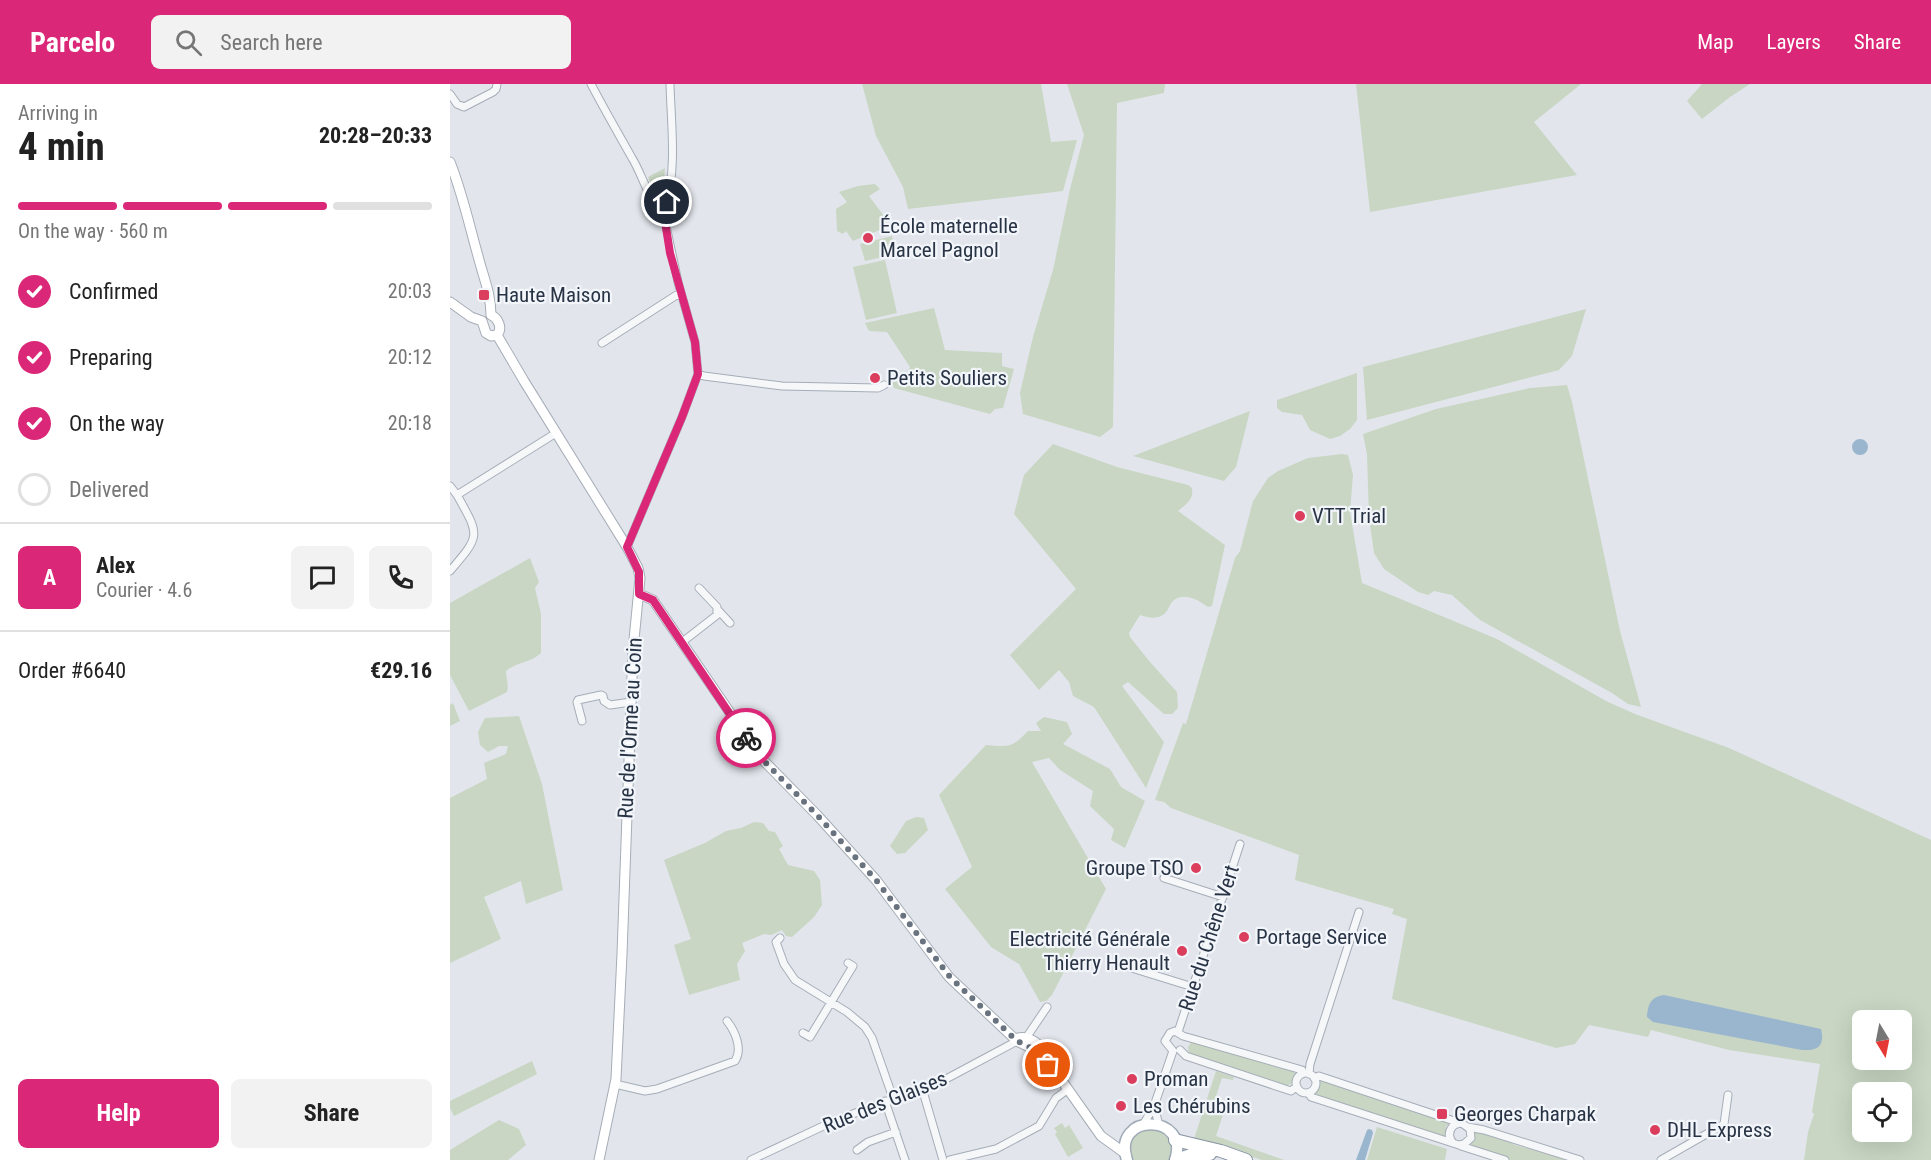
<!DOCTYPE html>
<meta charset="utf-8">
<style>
body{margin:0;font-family:"Roboto Condensed",sans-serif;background:#f2f2f2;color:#222;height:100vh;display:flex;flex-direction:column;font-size:22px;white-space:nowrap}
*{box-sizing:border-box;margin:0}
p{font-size:20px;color:#767676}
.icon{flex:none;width:33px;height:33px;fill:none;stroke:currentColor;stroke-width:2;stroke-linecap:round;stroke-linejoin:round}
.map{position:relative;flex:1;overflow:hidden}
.panel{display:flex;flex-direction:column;background:#fff;width:450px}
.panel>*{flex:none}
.needle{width:39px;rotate:170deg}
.fabs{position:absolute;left:1402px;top:926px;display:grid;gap:12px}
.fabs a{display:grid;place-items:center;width:60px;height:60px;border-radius:9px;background:#fff;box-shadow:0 6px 24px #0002;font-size:30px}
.pin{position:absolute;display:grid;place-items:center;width:51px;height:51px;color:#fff;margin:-26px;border:3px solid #fff;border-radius:50%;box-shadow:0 2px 6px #0007}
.courier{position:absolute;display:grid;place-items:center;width:60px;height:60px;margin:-30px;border:4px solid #db2777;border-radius:50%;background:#fff;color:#222;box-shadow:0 2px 8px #0007}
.headline em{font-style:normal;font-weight:700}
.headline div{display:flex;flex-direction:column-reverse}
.headline{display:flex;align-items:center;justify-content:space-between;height:102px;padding:0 18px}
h1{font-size:39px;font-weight:700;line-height:45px}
.bar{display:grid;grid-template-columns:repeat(4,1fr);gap:9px 6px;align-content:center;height:72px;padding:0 18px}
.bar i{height:8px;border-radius:4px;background:#e0e0e0}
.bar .active{background:#db2777}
.bar p{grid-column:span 4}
.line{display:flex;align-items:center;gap:15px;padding:0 18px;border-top:2px solid #e0e0e0}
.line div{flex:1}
.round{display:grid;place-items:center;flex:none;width:63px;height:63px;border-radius:9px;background:#f2f2f2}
ol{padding:0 18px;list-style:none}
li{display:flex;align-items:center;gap:18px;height:66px}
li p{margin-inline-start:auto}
li .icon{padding:6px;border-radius:50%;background:#db2777;color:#fff;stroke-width:4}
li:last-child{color:#767676}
li i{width:33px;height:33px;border:3px solid #e0e0e0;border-radius:50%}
.primary-button{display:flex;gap:12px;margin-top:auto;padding:12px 18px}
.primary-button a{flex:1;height:69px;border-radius:9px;background:#db2777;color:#fff;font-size:24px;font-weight:700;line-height:69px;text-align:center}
.primary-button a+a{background:#f2f2f2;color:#222}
header{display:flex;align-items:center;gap:36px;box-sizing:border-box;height:84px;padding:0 30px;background:#db2777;color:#fff}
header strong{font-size:28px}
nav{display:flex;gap:33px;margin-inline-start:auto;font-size:21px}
.search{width:420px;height:54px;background:#f2f2f2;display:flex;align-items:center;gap:15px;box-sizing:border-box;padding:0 21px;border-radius:9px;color:#767676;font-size:22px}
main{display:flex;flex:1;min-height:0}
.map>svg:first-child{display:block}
.green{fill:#c8d6c3;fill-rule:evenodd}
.water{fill:#9ab6ce}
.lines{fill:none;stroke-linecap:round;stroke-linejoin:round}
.minor-casing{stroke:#a6adb7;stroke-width:9}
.secondary-casing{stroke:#a6adb7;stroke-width:11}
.primary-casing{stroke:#a0abb8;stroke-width:13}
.trunk-casing{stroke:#8894a4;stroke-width:14}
.minor{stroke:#f5f7f9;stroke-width:7}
.secondary{stroke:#fff;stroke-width:9}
.primary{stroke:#fff;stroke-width:10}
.trunk{stroke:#fff;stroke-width:12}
.done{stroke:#69727f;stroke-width:6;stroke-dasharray:0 10.8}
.route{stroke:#db2777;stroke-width:8}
.poi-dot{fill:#da3e5c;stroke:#f2f5f9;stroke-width:2}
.labels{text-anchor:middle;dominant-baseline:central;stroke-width:4.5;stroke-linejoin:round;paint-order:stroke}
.poi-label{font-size:21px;fill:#283445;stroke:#f2f5f9;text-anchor:start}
.street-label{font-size:21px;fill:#283445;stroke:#f2f5f9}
</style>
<header>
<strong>Parcelo</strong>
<div class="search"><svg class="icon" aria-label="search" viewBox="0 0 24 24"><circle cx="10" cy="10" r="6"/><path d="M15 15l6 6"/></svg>Search here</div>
<nav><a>Map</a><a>Layers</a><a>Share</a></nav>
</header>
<main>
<section class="panel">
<div class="headline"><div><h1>4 min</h1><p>Arriving in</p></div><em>20:28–20:33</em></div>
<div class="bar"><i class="active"></i><i class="active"></i><i class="active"></i><i></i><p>On the way · 560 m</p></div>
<ol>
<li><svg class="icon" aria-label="check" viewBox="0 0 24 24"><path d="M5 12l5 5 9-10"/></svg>Confirmed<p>20:03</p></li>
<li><svg class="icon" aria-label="check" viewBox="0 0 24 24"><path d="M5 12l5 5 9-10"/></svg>Preparing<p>20:12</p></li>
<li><svg class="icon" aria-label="check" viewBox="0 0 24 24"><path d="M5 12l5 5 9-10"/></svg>On the way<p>20:18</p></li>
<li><i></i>Delivered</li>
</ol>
<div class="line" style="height:108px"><b class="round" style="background:#db2777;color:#fff">A</b><div><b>Alex</b><p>Courier · 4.6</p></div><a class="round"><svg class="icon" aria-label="chat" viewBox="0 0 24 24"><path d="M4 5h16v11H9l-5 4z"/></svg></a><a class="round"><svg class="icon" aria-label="phone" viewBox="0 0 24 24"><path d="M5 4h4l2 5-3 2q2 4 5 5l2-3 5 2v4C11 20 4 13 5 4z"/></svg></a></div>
<div class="line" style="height:78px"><div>Order #6640</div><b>€29.16</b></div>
<div class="primary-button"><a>Help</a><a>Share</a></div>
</section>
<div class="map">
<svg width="1481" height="1076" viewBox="0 0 1481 1076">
<rect width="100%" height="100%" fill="#e2e6ec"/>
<!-- green -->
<path class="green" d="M412 0H591L601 58 627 56 613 107 458 125 453 103 426 52Z
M617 0H715L714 9 667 19 663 343 650 353 573 330 570 309 583 253 603 186 620 105 634 51Z
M906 0H1131L1084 38 1127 91 920 128Z
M1252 0H1300L1280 13 1252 35 1237 17Z
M215 84 213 111 207 114 198 93Z
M425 100 430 105 419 112 437 136V143L403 157 396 147 393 150 387 147 386 125 397 118 389 108 408 102Z
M442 152 446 170 415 177 410 160Z
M435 176 447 229 416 236 403 183Z
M484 224 495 266 552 269V282L564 285 553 324 545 325 540 330 444 304 441 298 457 288 460 283 437 248 419 247 415 239Z
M1136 225 1122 272 1109 286 917 336 913 283Z
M907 289V336L900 345 890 352 880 355 860 346 852 331 832 328 827 324V316Z
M1117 301 1122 318 1170 547 1191 623 1178 620 1162 609 1030 536 1002 511 984 507 978 511 968 508 934 485 924 469 919 433 917 370 913 350 986 325 1080 304Z
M800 327 786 383 774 397 683 372Z
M603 360 667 383 738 401 742 404C744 416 736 420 728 427L775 461 762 522 758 523C749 516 735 508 724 516 720 519 719 525 716 528 710 536 698 534 690 531L679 549 680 553 700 578 727 608 728 624 722 630H714L678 598 672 602 714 658 696 704 644 623 623 612 619 598 609 586 589 606 560 571 626 505 564 430 574 391Z
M892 370 898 371 903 391 900 428 912 499 1047 555 1156 617 1185 630 1279 664 1481 756V1076H1354L1358 1048 1364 1030 1362 1028 1370 980 1279 966 1201 946 1198 953 1139 941 1125 960 1106 964 942 915 957 835 942 830 944 825 845 796 849 771 721 724 714 718 705 716 733 639 736 640 785 474 790 467 803 417 818 394 828 387 858 374ZM1413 936H1452V975H1413ZM1413 1008H1452V1047H1413Z
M80 474 89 498 85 504 91 530V569C81 579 66 578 56 587 56 595 59 600 57 608L19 627 0 591V519Z
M3 619 10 637 0 642V621Z
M69 632 92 700 113 806 76 820 71 797 34 813 51 855 0 879V714L37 695 34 679 56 670 58 662H49L38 668 30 661 28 648 35 634Z
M594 633 617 638 622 650 613 660 660 685 671 703 695 717 675 764 661 756 664 745 640 722 643 707 610 686 599 674 582 678 656 805 602 911 596 917 590 918 569 880 541 863 495 805 522 783 489 711 536 661C558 663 562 664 578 647H591L586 639Z
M466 733 474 734 478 746 455 769 447 770 440 762 456 737Z
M304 738 313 739 319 747 325 748 333 762 329 765 338 781 364 787 370 796 372 821 364 833 342 853 336 852 332 846 321 851 314 850 292 859 295 867 287 880 290 896 239 911 224 861 241 855 214 776 255 759 276 747 291 744Z
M743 956 840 985 845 989 843 999 836 1002 739 971 738 963Z
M82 977 87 990 4 1032 0 1024V1017Z
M766 987 784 993 783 996 772 994 765 1015 776 1021 766 1052 834 1076H812L744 1055Z
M869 994 1001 1039 996 1042V1055L862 1012 868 1006Z
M49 1036 69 1045 76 1061 58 1076H0V1066Z
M612 1039 615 1044 619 1041 633 1064 618 1073 605 1050 607 1048 604 1044Z
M927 1043 997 1065 995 1076H917Z
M705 1044C721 1053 724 1058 720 1076H683C673 1056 687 1047 705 1044Z
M1022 1045 1055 1055 1065 1061 1120 1076H1059L1015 1062Z"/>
<!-- water -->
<path class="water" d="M1402 363a8 8 0 1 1 16 0a8 8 0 1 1-16 0Z
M1214 911 1371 945C1375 962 1368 967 1352 966L1203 938 1197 933C1198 921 1200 913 1214 911Z
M919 1045 922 1046 923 1049 915 1076H906L917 1046Z"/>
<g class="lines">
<!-- minor casing -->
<g class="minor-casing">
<path id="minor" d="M141 0C154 25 168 49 182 74 192 90 196 110 209 123
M0 10 7 20 14 23 43 8 46 5 47 0
M211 121H216L219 126 218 135 215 137 210 135 207 128Z
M216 121C227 83 221 39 220 0
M152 259 225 212 231 209
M248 290 254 292 332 302 428 304 434 301
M0 402 7 411 106 349
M177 463 232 333 248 290 245 258 228 198 215 137
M0 487C31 451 30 452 7 411
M268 526 280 539
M231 559 267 531V523L249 504
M132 637 127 618 128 616 151 611 153 612 154 617 160 621 181 618
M714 794 773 813
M330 854 326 858 334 880 345 896 397 928 415 943 422 954 443 1014
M675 882 743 903
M728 948 790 760
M353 949 360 953 403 882 398 879
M576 954 597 923
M730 966 736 972 841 1007 846 1003
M723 967 715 957 720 949 725 947 733 952 852 986 851 990
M846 999a10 10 0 1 1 20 0a10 10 0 1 1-20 0Z
M859 990 860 980 909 828
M165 1000 195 1007 207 1005 285 977C293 965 285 947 277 937
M472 1004 493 1076
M859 1009 861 1013 1009 1061 1014 1060 1021 1054 1020 1045 1013 1040 869 992 864 994
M435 1017 455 1076
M704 1022 709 1041
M693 1041 704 1022 723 967
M1018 1043 1034 1046 1130 1076
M1003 1059C998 1053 998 1047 1004 1041L1011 1039
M1011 1062 1055 1076
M407 1066 418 1058 446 1048
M301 1076 384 1037 496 995 567 957
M500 1076 546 1065 589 1042 606 1014 617 1006
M1211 1076 1274 1040 1278 1011"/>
</g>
<!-- secondary casing -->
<g class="secondary-casing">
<path id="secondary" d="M0 78C12 108 19 140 28 172 33 192 41 210 41 231
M0 218 21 233 32 237
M41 231C48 234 53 244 47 251
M32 237 36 249 41 252 47 251
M47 251 74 297 177 463 188 484 190 494 183 566 172 870 166 995 149 1076
M189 510 203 516 311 674 367 731 426 796 499 893 567 957 585 966 591 972 610 994 651 1052 676 1070
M565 955C580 949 593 963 601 976"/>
</g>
<!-- primary casing -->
<g class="primary-casing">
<path id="primary" d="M677 1076C661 1028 741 1029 725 1076"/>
</g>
<!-- trunk casing -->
<g class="trunk-casing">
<path id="trunk" d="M725 1056 771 1067 796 1076
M726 1076 744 1070H760"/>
</g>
<!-- minor -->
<use href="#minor" class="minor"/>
<!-- secondary -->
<use href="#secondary" class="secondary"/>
<!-- primary -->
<use href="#primary" class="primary"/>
<!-- trunk -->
<use href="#trunk" class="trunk"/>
</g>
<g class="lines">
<!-- done -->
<path class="done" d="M296 654 311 674 367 731 426 796 500 893 567 957 585 966 598 981"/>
<!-- route -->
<path class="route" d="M217 118 216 121 219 126V132L215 137 220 169 245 258 248 290 232 333 177 463 189 488V510L203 516 296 654"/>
</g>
<!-- markers -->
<g class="poi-dot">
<circle cx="418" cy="154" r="6"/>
<rect x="28" y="205" width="12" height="12" rx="3"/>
<circle cx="425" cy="294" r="6"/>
<circle cx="850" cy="432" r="6"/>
<circle cx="746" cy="784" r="6"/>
<circle cx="794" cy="853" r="6"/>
<circle cx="732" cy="867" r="6"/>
<circle cx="682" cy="995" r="6"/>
<circle cx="671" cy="1022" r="6"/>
<rect x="986" y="1024" width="12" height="12" rx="3"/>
<circle cx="1205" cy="1046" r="6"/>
</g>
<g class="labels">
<!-- poi labels -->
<g class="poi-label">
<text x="430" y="142">École maternelle<tspan x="430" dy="24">Marcel Pagnol</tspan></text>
<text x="46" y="211">Haute Maison</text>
<text x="437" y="294">Petits Souliers</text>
<text x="862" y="432">VTT Trial</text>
<text x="734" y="784" text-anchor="end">Groupe TSO</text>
<text x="806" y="853">Portage Service</text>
<text x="720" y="855" text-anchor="end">Electricité Générale<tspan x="720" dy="24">Thierry Henault</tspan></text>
<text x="694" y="995">Proman</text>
<text x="683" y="1022">Les Chérubins</text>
<text x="1004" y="1030">Georges Charpak</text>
<text x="1217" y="1046">DHL Express</text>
</g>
<!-- street labels -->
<g class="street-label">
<text transform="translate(180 644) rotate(-87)">Rue de l'Orme au Coin</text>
<text transform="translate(759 854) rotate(-72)">Rue du Chêne Vert</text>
<text transform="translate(435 1018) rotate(-22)">Rue des Glaises</text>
</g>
</g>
</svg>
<div class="fabs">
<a><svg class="needle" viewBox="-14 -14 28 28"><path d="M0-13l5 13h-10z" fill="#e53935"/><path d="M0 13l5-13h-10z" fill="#767676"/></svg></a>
<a><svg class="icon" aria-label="locate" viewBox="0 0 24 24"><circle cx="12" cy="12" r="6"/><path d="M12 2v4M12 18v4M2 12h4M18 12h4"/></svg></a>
</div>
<div class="pin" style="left:598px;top:981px;background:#ea580c"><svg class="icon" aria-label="bag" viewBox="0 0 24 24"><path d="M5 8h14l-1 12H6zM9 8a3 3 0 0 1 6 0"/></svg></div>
<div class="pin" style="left:217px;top:118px;background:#1f2937"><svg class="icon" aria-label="home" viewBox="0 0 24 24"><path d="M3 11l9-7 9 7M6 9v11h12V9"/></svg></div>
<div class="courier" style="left:296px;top:654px"><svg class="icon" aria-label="bike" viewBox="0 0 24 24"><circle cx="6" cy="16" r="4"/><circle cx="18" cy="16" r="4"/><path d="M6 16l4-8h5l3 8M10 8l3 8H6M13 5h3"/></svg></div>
</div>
</main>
